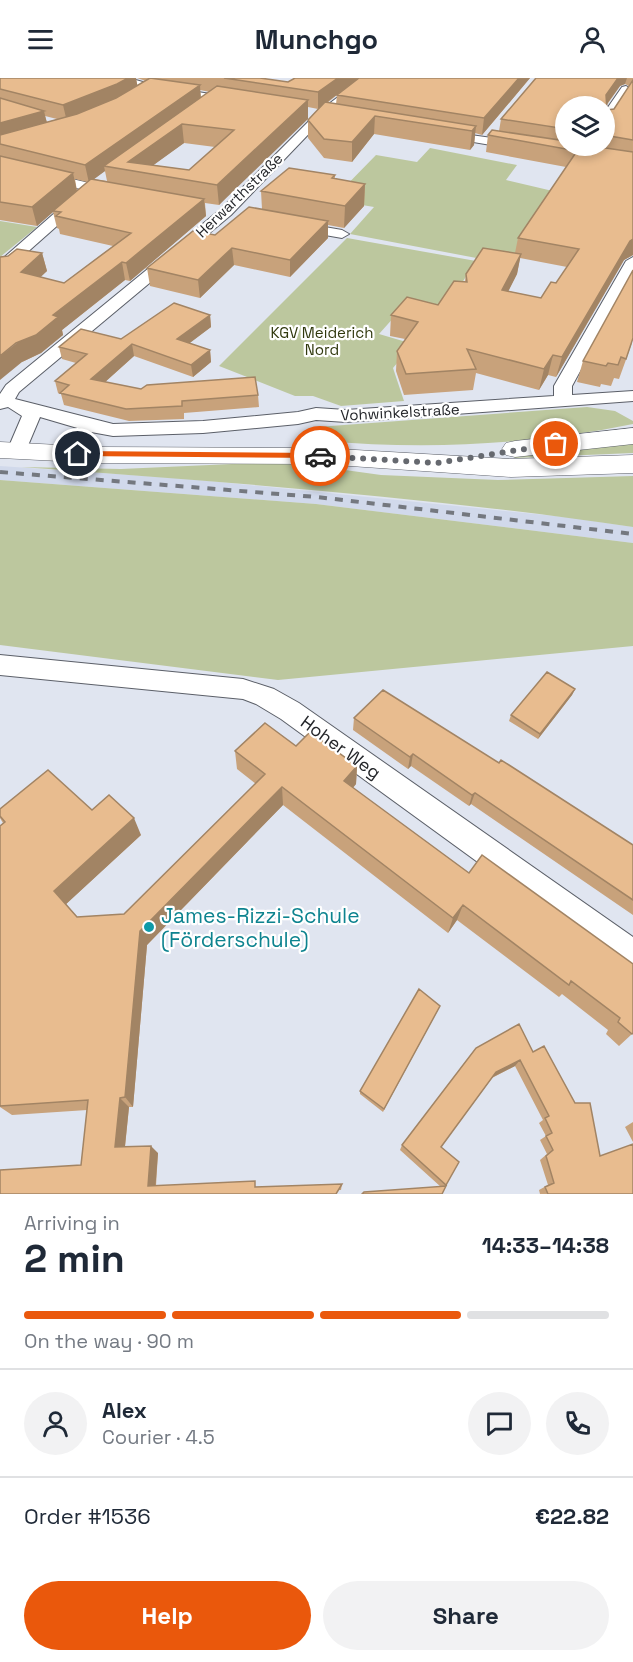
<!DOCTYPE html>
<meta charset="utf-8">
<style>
body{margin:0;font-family:"Space Grotesk",sans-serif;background:#f2f2f3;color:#1f2937;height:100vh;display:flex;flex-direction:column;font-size:22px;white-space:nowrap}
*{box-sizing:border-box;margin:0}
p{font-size:20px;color:#747a83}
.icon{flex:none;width:33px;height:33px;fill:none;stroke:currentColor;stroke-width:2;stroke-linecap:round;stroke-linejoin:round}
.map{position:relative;height:1116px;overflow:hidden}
.panel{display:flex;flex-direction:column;background:#fff;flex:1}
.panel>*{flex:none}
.tools{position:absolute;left:555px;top:18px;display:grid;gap:12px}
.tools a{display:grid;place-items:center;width:60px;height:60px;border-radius:50%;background:#fff;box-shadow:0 3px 9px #0003;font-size:30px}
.pin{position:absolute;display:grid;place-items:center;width:51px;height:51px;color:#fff;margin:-26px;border:3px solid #fff;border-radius:50%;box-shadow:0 2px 6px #0007}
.courier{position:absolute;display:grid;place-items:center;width:60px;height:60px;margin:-30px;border:4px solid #ea580c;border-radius:50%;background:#fff;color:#222;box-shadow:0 2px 8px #0007}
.summary em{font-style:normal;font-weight:700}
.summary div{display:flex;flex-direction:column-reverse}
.summary{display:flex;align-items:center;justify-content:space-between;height:102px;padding:0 24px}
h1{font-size:39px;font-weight:700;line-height:45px}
.bar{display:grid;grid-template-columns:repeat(4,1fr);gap:9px 6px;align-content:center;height:72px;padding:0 24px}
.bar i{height:8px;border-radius:4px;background:#e0e1e3}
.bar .current{background:#ea580c}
.bar p{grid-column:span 4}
.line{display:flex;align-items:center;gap:15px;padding:0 24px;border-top:2px solid #e0e1e3}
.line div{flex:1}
.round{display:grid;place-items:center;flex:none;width:63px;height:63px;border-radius:32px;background:#f2f2f3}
.button{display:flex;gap:12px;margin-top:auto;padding:12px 24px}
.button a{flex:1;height:69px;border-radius:36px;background:#ea580c;color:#fff;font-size:24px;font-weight:700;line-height:69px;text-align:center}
.button a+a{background:#f2f2f3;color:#1f2937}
header{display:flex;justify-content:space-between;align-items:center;height:78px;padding:0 24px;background:#fff;font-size:27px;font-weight:700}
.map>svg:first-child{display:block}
.built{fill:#d1d9eb}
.green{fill:#bcc79e}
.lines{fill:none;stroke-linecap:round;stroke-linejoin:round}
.minor-casing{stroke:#5b5f68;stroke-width:2}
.secondary-casing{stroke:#5b5f68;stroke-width:1}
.minor{fill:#fff;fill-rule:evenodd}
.secondary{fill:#fff;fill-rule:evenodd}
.rail{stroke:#74787f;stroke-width:4;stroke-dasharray:8 8;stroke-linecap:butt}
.wall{fill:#c8a27b;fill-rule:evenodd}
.shaded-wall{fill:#a28464}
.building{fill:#e8bc8f;stroke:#a28464;stroke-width:1.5;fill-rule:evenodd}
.route{fill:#ea580c}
.done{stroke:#66696f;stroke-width:6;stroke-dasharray:0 10.8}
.culture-dot{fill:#0f9aa8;stroke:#fff;stroke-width:2}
.labels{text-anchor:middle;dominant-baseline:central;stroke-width:4.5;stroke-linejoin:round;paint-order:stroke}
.far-street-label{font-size:15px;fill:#24262a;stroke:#fff}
.far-park-label{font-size:15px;fill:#30380d;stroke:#fff}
.street-label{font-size:18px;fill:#24262a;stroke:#fff}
.near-culture-label{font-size:21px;fill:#0d838f;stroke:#fff;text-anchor:start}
</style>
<header><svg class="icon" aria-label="menu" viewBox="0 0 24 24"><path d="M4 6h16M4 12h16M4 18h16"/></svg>Munchgo<svg class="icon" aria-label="person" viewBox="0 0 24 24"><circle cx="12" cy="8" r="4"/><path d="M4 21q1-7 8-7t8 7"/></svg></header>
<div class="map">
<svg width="633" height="1116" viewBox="0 0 633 1116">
<rect width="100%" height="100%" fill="#e0e5f0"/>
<!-- built -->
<path class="built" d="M0 388 189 401 575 440 633 449V465L316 426 0 402Z"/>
<!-- green -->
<path class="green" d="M430 70 517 87 506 102 557 114 508 186 350 156 374 129 332 122 376 77 417 84Z
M0 143 37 149 0 179Z
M347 160 476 183 435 247 396 237 379 256 413 266 393 290 404 323 341 328 313 318H295L219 288Z
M587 329 615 333 633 343V346C530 367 428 372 323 363L317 349Z
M633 363V375L515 380 513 378Z
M254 385 309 387 381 397 498 402 633 398V449C430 419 225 404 21 389L121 391Z
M0 402 316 426 633 465V568L278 602 0 567Z"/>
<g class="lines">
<!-- minor casing -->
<g class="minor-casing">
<path id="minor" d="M113 0H129L153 7 236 20 241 23 236 26 152 13Z
M363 0H374L325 39 231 137 19 314 15 321 113 346 203 343 298 334 316 330 346 332 554 318V308L626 183 633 179V196L572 308V317L633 313V323L346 344 316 342 298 346 203 355 113 358 91 354 40 339 24 377H10L7 373 22 338 8 329 0 331V316L6 307 221 131 317 35Z
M626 8 631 11 608 46 604 47V35L622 9Z
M442 53 520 64 526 68 520 72 438 58 436 56Z
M0 84 119 112 120 115 114 119 0 92Z
M79 117 84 118 86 121 84 124 5 194 0 195V183L74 118Z
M296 144 342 152 349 156 342 160 291 151 289 148 291 145Z
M0 577 243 601 274 611 299 625 633 859V894L622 889 281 641 256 626 243 621 0 597Z"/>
</g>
<!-- secondary casing -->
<g class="secondary-casing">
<path id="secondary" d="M633 350V366L515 379 506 377 502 371 506 365 515 363Z
M0 364 99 369 321 370 511 381 633 377V395L511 399 321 386 99 385 0 380Z"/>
</g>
<!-- minor -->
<use href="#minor" class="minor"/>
<!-- secondary -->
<use href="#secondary" class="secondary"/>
<!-- rail -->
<path class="rail" d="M0 394 317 419 633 456"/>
</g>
<!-- wall -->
<path class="wall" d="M0 0H136L137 8 146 3 137 0H260L288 4 295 0H530L482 57 475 55 474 67 470 72 374 56 352 84 324 80 308 60V42L318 31 308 29 219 127 205 125 206 138 130 203 125 202 62 252 63 257 41 275 22 284 42 175 47 193 40 199 64 205 113 168 60 156 59 151 57 150 53 134 37 148 0 142ZM200 12 210 14 201 20ZM343 12 337 17 336 26 327 25ZM45 38 57 41H58L47 44ZM184 65 215 69 189 92 153 87ZM105 93 107 103 93 101ZM75 101 87 104 77 113Z
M536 0H633V177L624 182 556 299 548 297 539 312 476 295 473 312 404 317 396 293 397 273 405 261 390 258 391 237 438 227 465 203 466 196 515 175 518 160 566 89 486 74 488 57 499 53 501 41ZM625 6 629 8 614 31 607 32 606 28 620 8ZM566 28H604V68H566ZM520 180 567 189 556 205 541 220 508 213 517 196Z
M335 97V101L365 106 364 128 344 150 328 147V160L290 199 234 187 200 220 150 208 147 190 215 157 262 131 261 113Z
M210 237 211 249 189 265 210 272 211 284 193 299 134 278 105 304 141 311 258 317 259 329 184 335V341L129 343 64 327 61 316 58 315 55 303 76 285 62 281 59 269 121 261Z
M632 265 619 301 614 300 611 308 601 306 600 309 577 304 583 283Z
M575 611 572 617 538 661 509 643 511 637Z
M354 640 499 685 633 767V837L471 726 469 728 411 688 408 691 353 652Z
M296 668 357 688 356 706 353 710 469 795 633 886 632 956 619 968 606 956 608 952 562 916 559 919 457 842 448 855 283 727 147 867 133 1029H129L125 1069 158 1075 156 1108 258 1109 342 1106 341 1112 0 1116 81 1087 87 1032 12 1037 0 1029V748L3 745 0 740V731L92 732 141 757 66 826 77 839 124 836 256 706 237 691 235 673Z
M438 932 383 1034 360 1016V1013Z
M476 970 533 974 600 1078 633 1116H540L539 1112 548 1107 540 1082 547 1076 540 1062 546 1058 539 1045 543 1042 515 988 492 1000 441 1069 446 1107 445 1108 441 1109 400 1072 402 1067Z
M633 1044V1064L625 1049Z"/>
<!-- shaded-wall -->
<path class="shaded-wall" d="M128 0H136L138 11 67 44 63 27Z
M338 0H359L318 31V14Z
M519 0H530L482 57 484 40Z
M618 0H627L625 6 620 8 604 30 606 17Z
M200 7 201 23 104 88 105 93 89 105 85 87Z
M308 22V41L219 127 217 107Z
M44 33 48 50 0 64V45Z
M375 38 374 56 352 84V64Z
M182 46 184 65 144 94 128 84Z
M476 48 474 67 470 72 472 53Z
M73 95 77 113 37 148 32 129Z
M365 106 364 128 344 150 345 128Z
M204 121 206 138 130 203 126 185Z
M328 143V160L290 199V182Z
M633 161V177L624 182 556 299 562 279 630 163Z
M232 170 234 187 200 220 198 202Z
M42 175 47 193 26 213 21 194Z
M521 176 517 196 499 232 502 212Z
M122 184 125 202 62 252 63 257 41 275 22 284 0 302V278Z
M210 237 211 249 178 274 177 261Z
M132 266 134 278 94 314 91 301Z
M210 272 211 284 193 299 191 287Z
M553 277 548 297 539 312 544 291Z
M575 611 572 617 538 661 540 656Z
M413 676 411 688 408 691 410 679Z
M357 688 356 706 343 721 344 703Z
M282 709 283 727 147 867 133 1029 125 1019 140 853Z
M475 715 471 726 469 728 472 717Z
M134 740 141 757 64 828 54 813Z
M463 827 457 842 448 855 453 840Z
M520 982 515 988 491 1000 496 994Z
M120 1020 129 1029 124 1077 115 1069Z
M151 1068 158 1075 155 1114 148 1108Z"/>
<!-- building -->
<path class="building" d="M0 0H128L117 6 63 27 0 11Z
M150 0 200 7 85 87 0 66V57L77 36 116 20Z
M224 0H260L288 4 295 0H338L318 14Z
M359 0H519L484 40 337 17Z
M536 0H618L606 17 607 32 614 31 633 2V62L604 57V28H566V51L501 41Z
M217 8 308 22 217 107 104 88ZM182 46 234 52 189 92 128 84Z
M0 20 44 33 0 45Z
M325 24 476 48 472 53 375 38 352 64 324 61 308 42Z
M492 52 566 63V68H592L633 74V161L630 163 562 279 553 277 544 291 467 271 476 291 406 296 397 273 418 244 391 237 407 219 438 227 454 203 467 204 466 196 483 170 521 176 502 212 541 220 551 204 556 205 579 171 518 160 577 73 488 57Z
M0 78 73 95 32 129 0 124Z
M289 90 335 97 332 100 365 106 345 128 261 113Z
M91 101 204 121 126 185 122 184 53 237 58 239 36 257 16 265 0 278V179L8 178 17 171 42 175 21 194 64 205 131 155 56 138 61 134 53 133Z
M249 129 328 143 290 182 232 170 198 202 147 190 193 153 215 157Z
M633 192V260L626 281 621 279 618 287 608 285 606 288 583 283Z
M174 225 210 237 177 261 210 272 191 287 132 266 91 301 141 311 147 307 255 299 258 317 182 323V328L126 331 60 315 69 307 55 303 87 276 59 269 81 251 121 261Z
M547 594 575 611 540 656 511 637Z
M383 612 499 685 501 682 509 687 633 767V822L475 715 472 717 413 676 410 679 354 640Z
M265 645 296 668 310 654 357 688 344 703 469 795 482 777 633 886V955L632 956 618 944 620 940 571 903 569 907 463 827 453 840 282 709 140 853 125 1019 120 1020 115 1069 151 1068 148 1108 255 1103V1109L342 1106 336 1116H0V1092L81 1087 88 1022 0 1028V748L5 744 0 738V731L48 692 92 732 109 717 134 740 54 813 77 839 124 836 265 696 235 673Z
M419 911 440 928 384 1031 360 1013Z
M519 946 533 974 544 968 575 1025H590L600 1078 633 1066V1116H548L545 1109 554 1105 546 1078 553 1072 546 1058 552 1055 545 1040 549 1038 520 982 496 994 441 1069 459 1084 446 1107 402 1067 476 970Z
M446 1108 442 1116H362L364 1114Z"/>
<!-- route -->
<path class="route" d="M78 373 320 375 324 378 320 380 76 378 74 376Z"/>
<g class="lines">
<!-- done -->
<path class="done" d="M320 378 437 385 556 366"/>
</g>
<!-- markers -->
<circle class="culture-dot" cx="149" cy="849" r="6"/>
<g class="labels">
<!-- far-street labels -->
<g class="far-street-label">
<text transform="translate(239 117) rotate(-44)">Herwarthstraße</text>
<text transform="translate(400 334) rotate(-3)">Vohwinkelstraße</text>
</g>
<!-- far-park labels -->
<g class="far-park-label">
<text x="322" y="254">KGV Meiderich<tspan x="322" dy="17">Nord</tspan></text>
</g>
<!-- street labels -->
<g class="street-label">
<text transform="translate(341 669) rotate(36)">Hoher Weg</text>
</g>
<!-- near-culture labels -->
<g class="near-culture-label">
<text x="161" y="837">James-Rizzi-Schule<tspan x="161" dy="24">(Förderschule)</tspan></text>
</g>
</g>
</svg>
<div class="tools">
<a><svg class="icon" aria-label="layers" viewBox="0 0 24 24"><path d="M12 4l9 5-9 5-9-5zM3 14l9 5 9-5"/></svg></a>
</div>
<div class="pin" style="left:556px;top:366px;background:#ea580c"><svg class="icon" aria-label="bag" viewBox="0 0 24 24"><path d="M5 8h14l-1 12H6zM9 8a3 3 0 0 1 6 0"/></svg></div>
<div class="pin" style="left:78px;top:376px;background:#1f2937"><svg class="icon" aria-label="home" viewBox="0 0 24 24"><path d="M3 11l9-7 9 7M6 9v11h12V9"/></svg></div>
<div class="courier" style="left:320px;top:378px"><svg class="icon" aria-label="car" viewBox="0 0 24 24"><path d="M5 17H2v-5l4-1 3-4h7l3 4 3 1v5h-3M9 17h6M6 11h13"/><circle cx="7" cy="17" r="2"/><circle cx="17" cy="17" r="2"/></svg></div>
</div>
<section class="panel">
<div class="summary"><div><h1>2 min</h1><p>Arriving in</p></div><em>14:33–14:38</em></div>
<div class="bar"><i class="current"></i><i class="current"></i><i class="current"></i><i></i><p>On the way · 90 m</p></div>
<div class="line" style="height:108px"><a class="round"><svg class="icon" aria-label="person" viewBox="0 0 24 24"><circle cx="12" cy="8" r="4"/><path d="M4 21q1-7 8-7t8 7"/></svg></a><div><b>Alex</b><p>Courier · 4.5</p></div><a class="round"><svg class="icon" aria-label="chat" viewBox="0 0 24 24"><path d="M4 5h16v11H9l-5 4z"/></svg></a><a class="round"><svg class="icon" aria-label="phone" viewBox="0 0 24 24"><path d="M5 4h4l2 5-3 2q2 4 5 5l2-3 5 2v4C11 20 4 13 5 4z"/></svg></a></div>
<div class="line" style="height:78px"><div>Order #1536</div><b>€22.82</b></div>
<div class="button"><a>Help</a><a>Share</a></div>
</section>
